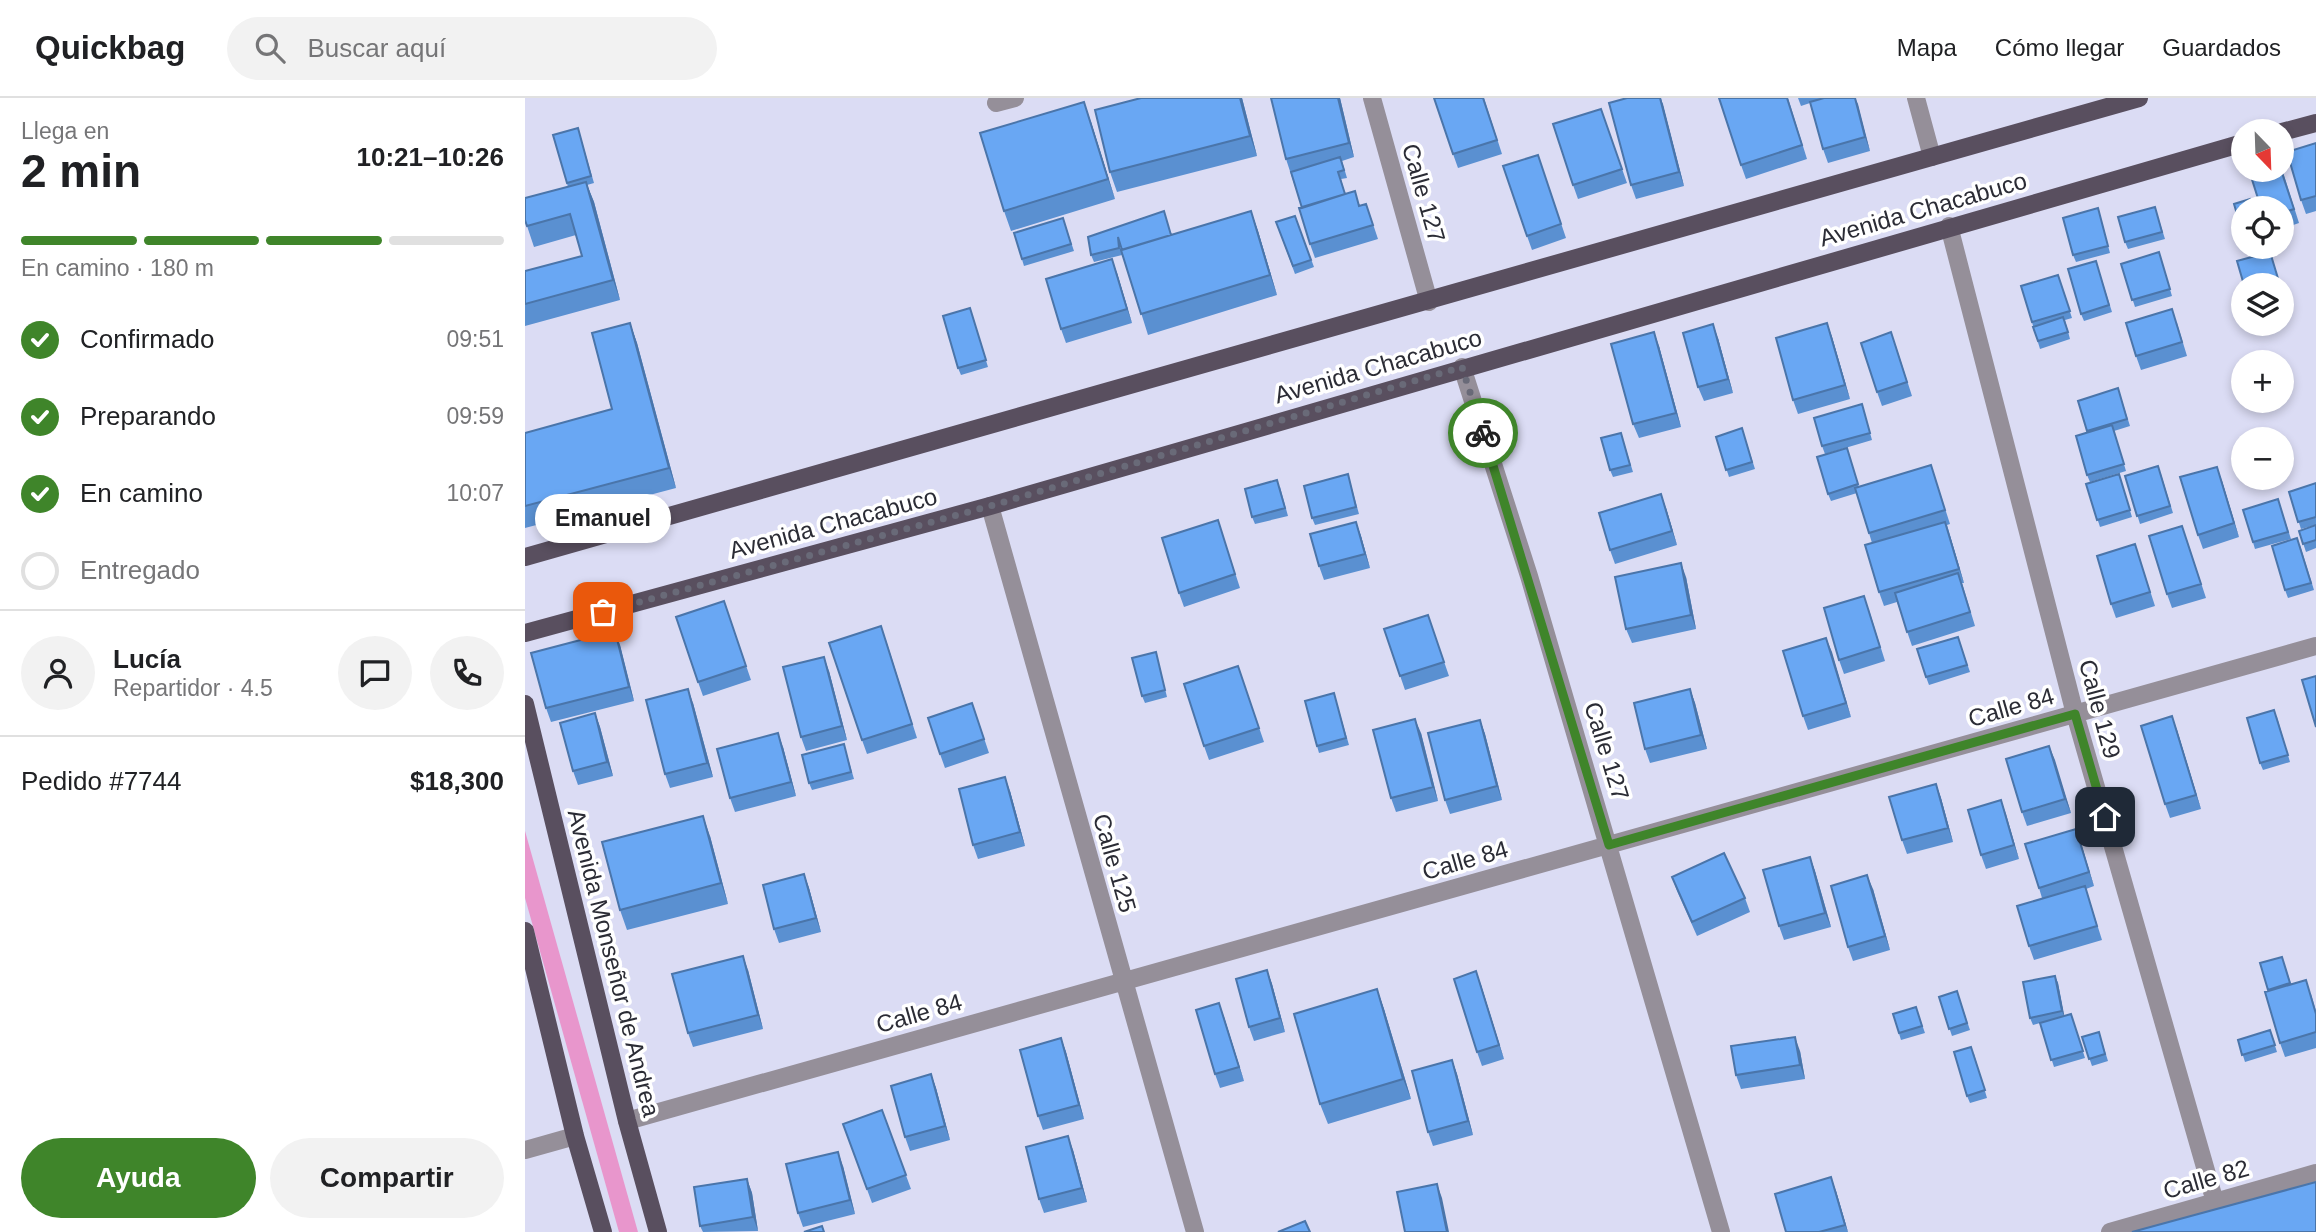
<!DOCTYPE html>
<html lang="es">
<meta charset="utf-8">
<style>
body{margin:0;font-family:Helvetica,sans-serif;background:#f2f2f2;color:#202124;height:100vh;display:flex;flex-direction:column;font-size:26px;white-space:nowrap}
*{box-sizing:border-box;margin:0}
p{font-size:23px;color:#757577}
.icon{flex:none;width:38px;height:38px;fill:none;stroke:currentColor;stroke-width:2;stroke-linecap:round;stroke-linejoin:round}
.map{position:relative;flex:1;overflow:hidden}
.drawer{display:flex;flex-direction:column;background:#fff;width:525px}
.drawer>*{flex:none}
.needle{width:46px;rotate:157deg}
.fabs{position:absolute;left:1706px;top:21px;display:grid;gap:14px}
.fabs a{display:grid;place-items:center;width:63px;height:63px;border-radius:50%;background:#fff;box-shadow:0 4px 10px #0003;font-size:35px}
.pin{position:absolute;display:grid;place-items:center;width:60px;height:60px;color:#fff;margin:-30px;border-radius:14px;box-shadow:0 4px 10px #0006}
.courier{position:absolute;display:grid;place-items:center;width:70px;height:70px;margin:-35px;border:5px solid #3f852a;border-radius:50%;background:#fff;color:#222;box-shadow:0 2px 9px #0007}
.bubble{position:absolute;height:49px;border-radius:24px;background:#fff;box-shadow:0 4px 10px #0003;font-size:23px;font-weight:600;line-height:49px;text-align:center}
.summary em{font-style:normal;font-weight:600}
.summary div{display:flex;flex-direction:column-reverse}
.summary{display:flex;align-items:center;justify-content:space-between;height:119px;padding:0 21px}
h1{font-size:46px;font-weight:600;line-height:52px}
.bar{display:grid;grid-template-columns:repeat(4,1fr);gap:10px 7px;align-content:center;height:84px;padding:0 21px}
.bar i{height:9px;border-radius:5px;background:#e0e0e0}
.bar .active{background:#3f852a}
.bar p{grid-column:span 4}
.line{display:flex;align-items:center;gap:18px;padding:0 21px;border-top:2px solid #e0e0e0}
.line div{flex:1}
.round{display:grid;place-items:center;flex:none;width:74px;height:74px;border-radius:37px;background:#f2f2f2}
ol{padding:0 21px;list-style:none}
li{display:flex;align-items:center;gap:21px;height:77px}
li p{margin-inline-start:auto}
li .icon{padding:7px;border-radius:50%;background:#3f852a;color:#fff;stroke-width:4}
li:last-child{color:#757577}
li i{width:38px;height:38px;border:4px solid #e0e0e0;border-radius:50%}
.action{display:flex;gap:14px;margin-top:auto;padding:14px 21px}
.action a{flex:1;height:80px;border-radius:42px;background:#3f852a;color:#fff;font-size:28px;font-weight:600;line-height:80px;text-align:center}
.action a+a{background:#f2f2f2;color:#202124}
header{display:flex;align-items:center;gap:42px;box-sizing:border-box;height:98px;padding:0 35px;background:#fff;border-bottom:2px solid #e0e0e0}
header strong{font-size:33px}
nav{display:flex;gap:38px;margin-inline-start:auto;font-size:24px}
.search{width:490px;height:63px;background:#f2f2f2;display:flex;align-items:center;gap:18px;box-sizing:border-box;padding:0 24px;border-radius:38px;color:#757577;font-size:26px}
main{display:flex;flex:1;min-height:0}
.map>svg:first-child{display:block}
.green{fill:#e896cc}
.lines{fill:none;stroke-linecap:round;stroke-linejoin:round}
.minor{stroke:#958f99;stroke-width:18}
.major{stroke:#594f5f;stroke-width:18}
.wall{fill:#5a90d1}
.shaded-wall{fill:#4a75aa}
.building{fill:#69a7f3;stroke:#4a75aa;stroke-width:2}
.done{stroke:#696a78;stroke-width:7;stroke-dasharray:0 12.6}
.route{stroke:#3f852a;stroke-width:9}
.labels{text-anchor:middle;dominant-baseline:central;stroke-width:7;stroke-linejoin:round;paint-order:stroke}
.street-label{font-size:24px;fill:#2b2c35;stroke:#fff}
</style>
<header>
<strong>Quickbag</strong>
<div class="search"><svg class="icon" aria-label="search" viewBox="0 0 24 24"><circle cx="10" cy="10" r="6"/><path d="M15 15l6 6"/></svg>Buscar aquí</div>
<nav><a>Mapa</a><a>Cómo llegar</a><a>Guardados</a></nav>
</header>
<main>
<section class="drawer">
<div class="summary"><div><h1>2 min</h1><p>Llega en</p></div><em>10:21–10:26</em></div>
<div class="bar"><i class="active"></i><i class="active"></i><i class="active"></i><i></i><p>En camino · 180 m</p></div>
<ol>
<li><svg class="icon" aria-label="check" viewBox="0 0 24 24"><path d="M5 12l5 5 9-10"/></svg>Confirmado<p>09:51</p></li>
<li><svg class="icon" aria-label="check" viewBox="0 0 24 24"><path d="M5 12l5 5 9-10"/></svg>Preparando<p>09:59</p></li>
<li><svg class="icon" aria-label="check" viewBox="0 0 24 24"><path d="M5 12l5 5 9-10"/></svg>En camino<p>10:07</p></li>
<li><i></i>Entregado</li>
</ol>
<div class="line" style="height:126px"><a class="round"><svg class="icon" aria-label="person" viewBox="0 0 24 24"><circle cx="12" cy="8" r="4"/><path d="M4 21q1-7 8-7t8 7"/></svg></a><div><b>Lucía</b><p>Repartidor · 4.5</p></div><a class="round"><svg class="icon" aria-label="chat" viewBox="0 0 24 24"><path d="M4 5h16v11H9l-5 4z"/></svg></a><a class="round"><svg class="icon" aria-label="phone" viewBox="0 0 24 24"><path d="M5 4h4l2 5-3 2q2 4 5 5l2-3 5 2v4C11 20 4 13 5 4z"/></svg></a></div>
<div class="line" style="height:91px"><div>Pedido #7744</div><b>$18,300</b></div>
<div class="action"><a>Ayuda</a><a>Compartir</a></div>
</section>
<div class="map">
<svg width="1791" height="1134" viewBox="0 0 1791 1134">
<rect width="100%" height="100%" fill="#dbdcf4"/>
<!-- green -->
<path class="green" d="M0 733 113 1134H94L0 800Z"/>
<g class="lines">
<!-- minor -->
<path class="minor" d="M847 0 904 204
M1391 0 1407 59
M471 5 490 0
M1424 128 1550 616 1690 1104
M937 269 1004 478 1196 1134
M465 408 670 1134
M102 1023 1791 548
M0 1052 50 1038
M1585 1134 1791 1075"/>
<!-- major -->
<path class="major" d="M1757 34 1791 25
M0 459 1614 0
M0 535 465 408 1718 45
M0 606 102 1023 133 1134
M0 833 50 1038 78 1134"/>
</g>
<!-- wall -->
<path class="wall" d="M616 0H717L732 58 592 94 585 74Z
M815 0 829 59 817 63 822 80 816 81 820 96 835 108 846 120 853 141 790 160 785 146 777 110 761 61Z
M959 0 977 56 933 70 928 56Z
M1102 0H1136L1159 88 1111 101 1106 87Z
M1263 0 1282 61 1221 81 1216 67Z
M1273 0H1330L1345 53 1303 65 1298 51 1285 5 1276 8Z
M1076 11 1102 85 1053 101 1048 87Z
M566 24 590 101 486 133 479 113Z
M53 30 69 85 62 87 69 104 95 202 0 228V173L57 158 51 137 9 149 2 128 43 89 28 37Z
M1791 45V113L1781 116 1776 102Z
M1013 57 1041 140 1007 152 1002 138Z
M1757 71 1774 125 1757 131Z
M1630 109 1640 141 1603 151 1600 144Z
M726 113 733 133 752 197 623 237 597 154V157L569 164 566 157 646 137Z
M1575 117 1585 155 1551 164 1548 157Z
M770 118 789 169 770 176 751 124Z
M538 120 549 153 499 168 489 135Z
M1634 154 1647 198 1610 209 1596 166Z
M1571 163 1587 214 1559 223 1556 216Z
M592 175 607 225 541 245 536 231Z
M1533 177 1547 220 1540 222 1545 241 1515 251 1496 188Z
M445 210 463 269 436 277 433 270Z
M105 225 112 245 151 390 0 430V335L87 311Z
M1302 225 1307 239 1325 301 1273 316 1268 302Z
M1652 225 1662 258 1616 272 1611 258Z
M1193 240 1208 295 1179 303 1173 289Z
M1134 248 1156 329 1114 340 1108 326Z
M1371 248 1387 298 1357 308 1352 294Z
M1593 290 1605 328 1589 333 1601 373 1565 384 1562 377 1563 335 1553 303Z
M1337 306 1347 342 1300 356 1297 348Z
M1217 330 1230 371 1204 379 1191 339Z
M1096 335 1108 374 1088 379 1085 372Z
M1322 350 1334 389 1406 367 1425 426 1422 427 1439 485H1437L1450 528 1387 548 1372 504 1359 508 1354 494 1347 445 1332 395 1306 403 1303 396Z
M823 376 834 416 790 427 787 420Z
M1594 376 1607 419 1575 429 1561 386Z
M1636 376 1648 415 1615 426 1600 378Z
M1697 383 1714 439 1678 451 1673 437Z
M1791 385V427L1776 431 1764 394Z
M755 389 763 418 730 426 727 419Z
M1753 401 1766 441 1730 451 1718 412Z
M1141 410 1152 447 1090 466 1085 452Z
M693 422 715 490 659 509 654 495Z
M831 424 836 438 845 470 799 482 794 468Z
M1791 427V450L1781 454 1774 433Z
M1662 442 1681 500 1647 510 1642 496Z
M1610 446 1630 508 1591 520 1586 506Z
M1775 447 1789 492 1763 500 1760 492Z
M1161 479 1171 531 1107 545 1101 531Z
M199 503 226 582 178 598 173 584Z
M1344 512 1360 563 1319 576 1314 562Z
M903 517 924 578 880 592 859 531Z
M1433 539 1445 574 1404 587 1401 579Z
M1301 540 1326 619 1283 632 1278 618Z
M361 542 392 640 342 656 337 642Z
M95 547 109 603 26 624 21 610Z
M631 554 642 599 620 605 617 598Z
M713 568 739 644 684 662 679 648Z
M304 573 322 642 281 653 276 639Z
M1165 591 1170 605 1182 651 1125 665 1120 651Z
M809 595 824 647 794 655 792 648Z
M168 605 188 679 145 690 140 676Z
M70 615 75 629 88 678 53 687 48 673Z
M452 619 464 655 420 670 415 656Z
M1752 619 1765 664 1738 672 1735 665Z
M955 622 960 636 977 702 925 716 920 702Z
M1652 632 1676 711 1645 720 1640 706Z
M896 635 913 703 871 714 866 700Z
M319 646 329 681 287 692 284 685Z
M1524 648 1546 715 1502 728 1497 714Z
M258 649 271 698 210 714 205 700Z
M1411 686 1416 700 1428 744 1382 756 1377 742Z
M485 693 500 748 453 761 448 747Z
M1476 702 1494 761 1461 771 1456 757Z
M1551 731 1569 788 1561 791 1577 842 1509 862 1504 848 1517 800 1514 790Z
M185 738 203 806 102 832 95 812Z
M1285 759 1290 773 1306 829 1259 842 1254 828Z
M279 776 284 790 296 834 254 845 249 831Z
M1147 779 1220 800 1225 814 1172 838 1152 793Z
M1348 791 1365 852 1328 863 1323 849Z
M1757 859 1766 886 1786 896 1791 913V950L1760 959 1755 945 1744 893 1735 865Z
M223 872 238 931 168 949 163 935Z
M742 872 747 886 760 934 729 943 724 929Z
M1530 878 1533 885 1539 918 1546 916 1560 960 1529 969 1515 925 1508 927 1505 920Z
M956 887 979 961 957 968 952 954Z
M852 891 859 911 886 1001 803 1026 795 1006Z
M1432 893 1445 932 1427 938 1414 899Z
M1391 909 1400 935 1376 942 1368 916Z
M699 919 719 983 695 990 690 976Z
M1745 932 1752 954 1720 964 1713 942Z
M1574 934 1583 963 1567 968 1557 939Z
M536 940 541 954 559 1021 518 1032 513 1018Z
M1275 953 1280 981 1216 991 1211 977Z
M1449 956 1462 1000 1445 1005 1442 998Z
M927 962 932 976 948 1037 908 1048 903 1034Z
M406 976 411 990 425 1042 385 1053 380 1039Z
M357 1012 386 1091 347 1105 318 1026Z
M548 1052 562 1104 519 1115 514 1101Z
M318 1068 330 1116 278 1129 273 1115Z
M222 1081 227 1095 233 1133 178 1134 175 1128Z
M1311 1093 1323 1134H1261Z"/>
<!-- shaded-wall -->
<path class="shaded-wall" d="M715 0H717L732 58 725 38Z
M813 0H815L829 59 824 45Z
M1135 0 1138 6 1159 88 1154 74Z
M1330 0 1333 6 1345 53 1340 39Z
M559 4 566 24 590 101 583 81Z
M61 84 69 104 95 202 88 182Z
M726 113 733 133 752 197 745 177Z
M587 161 592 175 607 225 602 211Z
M105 225 112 245 151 390 144 370Z
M1302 225 1307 239 1325 301 1320 287Z
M1188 226 1193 240 1208 295 1203 281Z
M1129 234 1134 248 1156 329 1151 315Z
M1692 369 1697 383 1714 439 1709 425Z
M1136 396 1141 410 1152 447 1147 433Z
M831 424 836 438 845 470 840 456Z
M1420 424 1425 438 1439 485 1434 471Z
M1156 465 1161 479 1171 531 1166 517Z
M90 533 95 547 109 603 104 589Z
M1301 540 1307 554 1326 619 1321 605Z
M299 559 304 573 322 642 317 628Z
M163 591 168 605 188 679 182 665Z
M1165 591 1170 605 1182 651 1176 637Z
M70 615 75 629 88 678 82 664Z
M1647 618 1652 632 1676 711 1671 697Z
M890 621 896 635 913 703 908 689Z
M955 622 960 636 977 702 972 688Z
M253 635 258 649 271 698 266 684Z
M1524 648 1530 662 1546 715 1540 701Z
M480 679 485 693 500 748 495 734Z
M1411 686 1416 700 1428 744 1423 730Z
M1476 702 1481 716 1494 761 1489 747Z
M178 718 185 738 203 806 196 785Z
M1551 731 1556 745 1569 788 1564 774Z
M1285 759 1290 773 1306 829 1300 815Z
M279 776 284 790 296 834 291 820Z
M1342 777 1348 791 1365 852 1360 838Z
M218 858 223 872 238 931 233 917Z
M742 872 747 886 760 934 755 920Z
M951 873 956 887 979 961 974 947Z
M1530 878 1533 885 1540 921 1537 913Z
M852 891 859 911 886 1001 878 981Z
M694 905 699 919 719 983 714 969Z
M1270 939 1275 953 1280 981 1275 967Z
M536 940 541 954 559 1021 554 1007Z
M927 962 932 976 948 1037 943 1023Z
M406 976 411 990 425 1042 420 1028Z
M543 1038 548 1052 562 1104 557 1090Z
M313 1054 318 1068 330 1116 325 1102Z
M1306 1079 1311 1093 1323 1134 1320 1127Z
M222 1081 227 1095 233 1133 228 1119Z
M912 1086 917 1100 924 1134H922Z"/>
<!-- building -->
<path class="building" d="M616 0H715L725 38 585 74 570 12Z
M746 0H813L824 45 761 61Z
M909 0H958L972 42 928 56Z
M1102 0H1135L1154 74 1106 87 1084 5Z
M1194 0H1262L1277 47 1216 67Z
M1299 0H1330L1340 39 1298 51 1285 4Z
M559 4 583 81 479 113 455 35Z
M1076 11 1097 71 1048 87 1028 26Z
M53 30 66 78 42 85 28 37Z
M1791 45V98L1776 102 1762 54Z
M1013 57 1036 126 1002 138 978 68Z
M815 59 819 72 813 74 820 96 777 110 766 74Z
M1724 72H1756L1769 111 1757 115V110H1736Z
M61 84 88 182 0 206V173L57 158 45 116 2 128 0 122V100Z
M830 93 834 108 841 106 848 127 785 146 774 110Z
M1725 101 1727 110H1718V137L1709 106Z
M1630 109 1637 134 1600 144 1593 119Z
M1573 110 1583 148 1548 157 1538 120Z
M639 113 646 137 597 152 593 139 594 150 566 157 563 139Z
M726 113 745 177 616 216 596 152Z
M770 118 786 162 768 168 751 124Z
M538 120 546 146 497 161 489 135Z
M1634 154 1645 191 1607 202 1596 166Z
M1745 154 1755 187H1719L1712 163Z
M587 161 602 211 536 231 521 181Z
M1571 163 1584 207 1556 216 1543 171Z
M1533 177 1545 213 1507 224 1496 188Z
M445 210 461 262 433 270 418 218Z
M1647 211 1657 244 1611 258 1601 225Z
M1538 219 1543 234 1513 243 1508 229Z
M105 225 144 370 0 408V335L87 311 67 235Z
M1302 225 1320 287 1268 302 1251 240Z
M1188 226 1203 281 1173 289 1158 235Z
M1129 234 1151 315 1108 326 1086 246Z
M1366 234 1382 284 1352 294 1336 245Z
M1593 290 1602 321 1562 333 1553 303Z
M1337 306 1345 335 1297 348 1289 320Z
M1587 327 1599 366 1562 377 1551 338Z
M1217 330 1227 364 1201 372 1191 339Z
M1096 335 1105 367 1085 372 1076 340Z
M1322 350 1333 386 1303 396 1292 359Z
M1406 367 1420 412 1344 435 1330 390Z
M1633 368 1645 408 1612 418 1600 378Z
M1692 369 1709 425 1673 437 1655 379Z
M823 376 831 409 787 420 779 388Z
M1594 376 1605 412 1572 422 1561 386Z
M752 382 760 410 727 419 720 391Z
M1791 385V419L1773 424 1764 394Z
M1136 396 1147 433 1085 452 1074 415Z
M1753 401 1763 434 1728 444 1718 412Z
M693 422 710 476 654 495 637 440Z
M831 424 840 456 794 468 785 436Z
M1420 424 1434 471 1354 494 1340 447Z
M1791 427V442L1778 446 1774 433Z
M1657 428 1676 486 1642 496 1624 438Z
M1772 440 1786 485 1760 492 1747 448Z
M1610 446 1625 494 1586 506 1572 458Z
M1156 465 1166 517 1101 531 1090 479Z
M1433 475 1445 514 1382 534 1370 495Z
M1339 498 1355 549 1314 562 1299 510Z
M199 503 221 568 173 584 151 519Z
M903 517 919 564 875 578 859 531Z
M356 528 387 626 337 642 304 545Z
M90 533 104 589 21 610 6 555Z
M1433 539 1442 567 1401 579 1392 551Z
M1301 540 1321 605 1278 618 1258 553Z
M631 554 640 592 617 598 607 560Z
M299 559 317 628 276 639 258 569Z
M713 568 734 630 679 648 659 586Z
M1791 578V629L1777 582Z
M163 591 182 665 140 676 121 602Z
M1165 591 1176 637 1120 651 1109 605Z
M809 595 821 640 792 648 780 603Z
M447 605 459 641 415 656 403 620Z
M1749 612 1763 657 1735 665 1722 620Z
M70 615 82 664 48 673 35 625Z
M1647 618 1671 697 1640 706 1616 628Z
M890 621 908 689 866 700 848 632Z
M955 622 972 688 920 702 903 635Z
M253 635 266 684 205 700 192 651Z
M319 646 326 674 284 685 277 657Z
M1524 648 1540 701 1497 714 1481 661Z
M480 679 495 734 448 747 434 691Z
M1411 686 1423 730 1377 742 1364 699Z
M1476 702 1489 747 1456 757 1443 712Z
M178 718 196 785 95 812 77 744Z
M1551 731 1564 774 1514 790 1500 746Z
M1199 755 1220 800 1167 824 1147 779Z
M1285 759 1300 815 1254 828 1238 772Z
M279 776 291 820 249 831 238 787Z
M1342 777 1360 838 1323 849 1306 788Z
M1560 788 1572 828 1504 848 1492 808Z
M218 858 233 917 163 935 147 876Z
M1757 859 1765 885 1743 892 1735 865Z
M742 872 755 920 724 929 711 881Z
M951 873 974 947 952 954 929 881Z
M1530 878 1537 913 1505 920 1498 884Z
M1781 882 1791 916V934L1755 945 1740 894Z
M852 891 878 981 795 1006 769 916Z
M1432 893 1442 925 1424 931 1414 899Z
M694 905 714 969 690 976 671 912Z
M1391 909 1397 928 1374 935 1368 916Z
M1546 916 1558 953 1526 962 1515 925Z
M1745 932 1750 947 1717 957 1713 942Z
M1574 934 1580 956 1564 961 1557 939Z
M1270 939 1275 967 1211 977 1206 948Z
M536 940 554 1007 513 1018 495 952Z
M1446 949 1460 992 1442 998 1429 954Z
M927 962 943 1023 903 1034 887 973Z
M406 976 420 1028 380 1039 366 988Z
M357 1012 381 1077 342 1091 318 1026Z
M543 1038 557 1090 514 1101 501 1049Z
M313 1054 325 1102 273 1115 261 1066Z
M1306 1079 1320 1127 1294 1134H1261L1250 1096Z
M222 1081 228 1119 175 1128 169 1089Z
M1791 1084V1134H1607Z
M912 1086 922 1134H880L872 1094Z
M780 1123 785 1134H753Z
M297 1128 299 1134H279Z"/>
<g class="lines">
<!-- done -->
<path class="done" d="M78 514 465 408 937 269 958 335"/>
<!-- route -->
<path class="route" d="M958 335 1084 747 1550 616 1580 719"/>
</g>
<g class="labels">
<!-- street labels -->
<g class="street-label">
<text transform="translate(899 95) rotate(74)">Calle 127</text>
<text transform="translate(1398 111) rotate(-16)">Avenida Chacabuco</text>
<text transform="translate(853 268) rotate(-16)">Avenida Chacabuco</text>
<text transform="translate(308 425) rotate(-15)">Avenida Chacabuco</text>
<text transform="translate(1486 609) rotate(-16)">Calle 84</text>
<text transform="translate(1575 611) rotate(75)">Calle 129</text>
<text transform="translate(1082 653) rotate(73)">Calle 127</text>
<text transform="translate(940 762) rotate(-16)">Calle 84</text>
<text transform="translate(590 765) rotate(74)">Calle 125</text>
<text transform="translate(89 865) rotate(76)">Avenida Monseñor de Andrea</text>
<text transform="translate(394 915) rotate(-16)">Calle 84</text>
<text transform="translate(1681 1081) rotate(-16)">Calle 82</text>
</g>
</g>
</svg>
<div class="fabs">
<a><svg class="needle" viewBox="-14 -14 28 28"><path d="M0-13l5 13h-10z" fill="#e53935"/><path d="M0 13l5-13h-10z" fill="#757577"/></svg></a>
<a><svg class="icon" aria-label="locate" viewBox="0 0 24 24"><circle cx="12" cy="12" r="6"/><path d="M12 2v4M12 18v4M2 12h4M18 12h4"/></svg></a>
<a><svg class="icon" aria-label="layers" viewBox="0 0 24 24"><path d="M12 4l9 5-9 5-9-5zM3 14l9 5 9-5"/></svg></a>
<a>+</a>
<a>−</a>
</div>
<div class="pin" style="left:78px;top:514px;background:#ea580c"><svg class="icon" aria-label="bag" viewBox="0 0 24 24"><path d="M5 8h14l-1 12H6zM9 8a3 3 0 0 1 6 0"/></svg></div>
<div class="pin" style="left:1580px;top:719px;background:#1f2937"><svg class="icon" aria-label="home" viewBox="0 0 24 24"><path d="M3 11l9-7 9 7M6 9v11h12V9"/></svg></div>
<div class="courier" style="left:958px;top:335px"><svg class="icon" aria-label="bike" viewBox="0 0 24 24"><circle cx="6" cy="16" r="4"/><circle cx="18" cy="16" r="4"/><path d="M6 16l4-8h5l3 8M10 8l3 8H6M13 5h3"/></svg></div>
<div class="bubble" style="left:10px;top:396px;width:136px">Emanuel</div>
</div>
</main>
